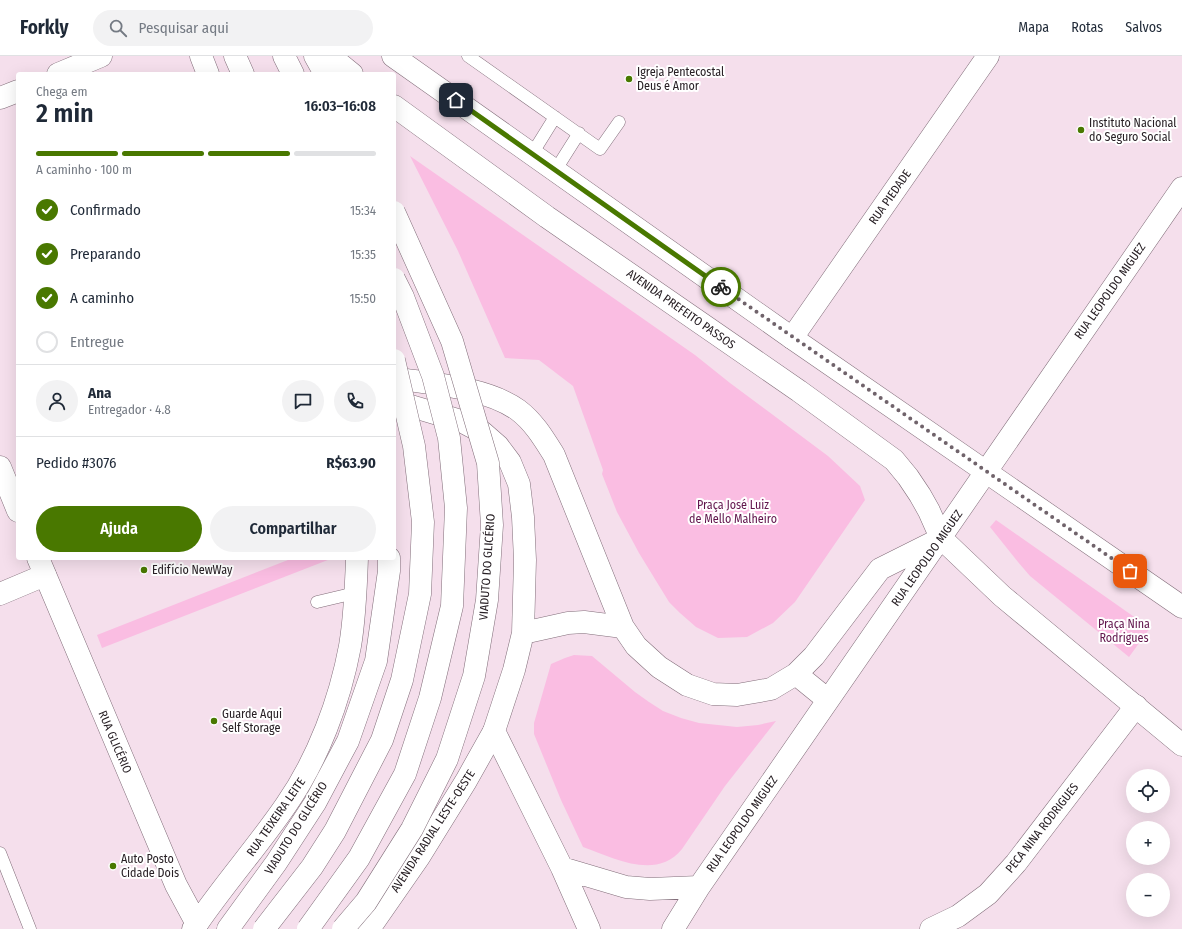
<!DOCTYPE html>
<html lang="pt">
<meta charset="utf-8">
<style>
body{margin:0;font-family:"Fira Sans Condensed",sans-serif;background:#f2f2f3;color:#1f2937;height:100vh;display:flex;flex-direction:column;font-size:15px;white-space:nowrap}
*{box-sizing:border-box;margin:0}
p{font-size:13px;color:#747a83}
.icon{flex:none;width:22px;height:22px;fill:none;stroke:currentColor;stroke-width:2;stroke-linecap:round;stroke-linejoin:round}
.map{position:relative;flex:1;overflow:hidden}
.side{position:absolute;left:16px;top:16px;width:380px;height:488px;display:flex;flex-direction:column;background:#fff;border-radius:4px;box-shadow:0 4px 16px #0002}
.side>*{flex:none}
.controls{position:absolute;left:1126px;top:713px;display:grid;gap:8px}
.controls a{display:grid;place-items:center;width:44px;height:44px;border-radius:50%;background:#fff;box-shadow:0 4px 16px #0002;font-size:20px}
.pin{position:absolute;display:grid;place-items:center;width:34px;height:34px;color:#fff;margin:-17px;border-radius:8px;box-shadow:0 2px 6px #0006}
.courier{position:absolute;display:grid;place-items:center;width:40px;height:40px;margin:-20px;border:3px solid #497800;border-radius:50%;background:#fff;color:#222;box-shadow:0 1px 5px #0007}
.summary em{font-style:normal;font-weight:600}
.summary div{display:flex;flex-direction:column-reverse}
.summary{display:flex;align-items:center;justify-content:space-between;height:68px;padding:0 20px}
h1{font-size:26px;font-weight:600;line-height:30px}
.bar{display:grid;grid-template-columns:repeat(4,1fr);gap:6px 4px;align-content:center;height:48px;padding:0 20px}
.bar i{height:5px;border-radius:3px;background:#e0e1e3}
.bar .on{background:#497800}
.bar p{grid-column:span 4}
.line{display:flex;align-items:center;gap:10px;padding:0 20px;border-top:1px solid #e0e1e3}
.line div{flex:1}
.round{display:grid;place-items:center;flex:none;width:42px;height:42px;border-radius:21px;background:#f2f2f3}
ol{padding:0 20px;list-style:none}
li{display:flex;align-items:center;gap:12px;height:44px}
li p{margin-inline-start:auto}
li .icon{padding:4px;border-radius:50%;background:#497800;color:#fff;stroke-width:4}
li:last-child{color:#747a83}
li i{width:22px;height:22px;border:2px solid #e0e1e3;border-radius:50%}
.primary-button{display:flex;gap:8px;margin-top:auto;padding:8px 20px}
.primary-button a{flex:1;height:46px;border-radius:24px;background:#497800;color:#fff;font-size:16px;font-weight:600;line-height:46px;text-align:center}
.primary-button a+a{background:#f2f2f3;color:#1f2937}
header{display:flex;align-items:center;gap:24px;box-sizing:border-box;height:56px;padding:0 20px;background:#fff;border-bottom:1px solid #e0e1e3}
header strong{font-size:19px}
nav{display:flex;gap:22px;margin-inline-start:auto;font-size:14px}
.search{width:280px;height:36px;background:#f2f2f3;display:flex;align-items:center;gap:10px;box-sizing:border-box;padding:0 14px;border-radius:22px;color:#747a83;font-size:15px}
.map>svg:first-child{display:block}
.green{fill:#fabde2}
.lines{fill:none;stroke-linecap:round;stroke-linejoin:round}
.lane-casing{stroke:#826e7a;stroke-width:13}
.street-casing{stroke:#826e7a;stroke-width:23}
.secondary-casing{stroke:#826e7a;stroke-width:23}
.primary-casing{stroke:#826e7a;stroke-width:23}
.highway-casing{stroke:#826e7a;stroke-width:23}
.lane{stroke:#fff;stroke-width:12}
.street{stroke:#fff;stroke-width:22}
.secondary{stroke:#fff;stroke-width:22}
.primary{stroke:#fff;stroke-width:22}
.highway{stroke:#fff;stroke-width:22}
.secondary-bridge-casing{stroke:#826e7a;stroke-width:23;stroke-linecap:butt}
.primary-bridge-casing{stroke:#826e7a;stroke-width:23;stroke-linecap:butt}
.highway-bridge-casing{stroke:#826e7a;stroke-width:23;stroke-linecap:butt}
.secondary-bridge{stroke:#fff;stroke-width:22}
.primary-bridge{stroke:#fff;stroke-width:22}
.highway-bridge{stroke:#fff;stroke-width:22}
.done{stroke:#70636b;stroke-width:4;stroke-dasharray:0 7.2}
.route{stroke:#497800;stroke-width:5}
.poi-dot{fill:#497800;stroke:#fff;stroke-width:1.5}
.labels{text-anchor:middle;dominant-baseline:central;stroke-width:4;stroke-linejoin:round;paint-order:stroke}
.poi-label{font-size:12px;fill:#282025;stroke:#fff;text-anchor:start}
.street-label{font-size:12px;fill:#282025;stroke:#fff}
.park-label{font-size:12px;fill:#61144c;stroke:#fff}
</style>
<header>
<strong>Forkly</strong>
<div class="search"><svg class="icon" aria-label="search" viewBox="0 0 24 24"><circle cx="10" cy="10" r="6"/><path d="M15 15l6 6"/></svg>Pesquisar aqui</div>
<nav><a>Mapa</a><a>Rotas</a><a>Salvos</a></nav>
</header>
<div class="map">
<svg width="1182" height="873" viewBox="0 0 1182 873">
<rect width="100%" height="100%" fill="#f5dfec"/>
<!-- green -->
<path class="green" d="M410 100 695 299 730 327 828 400 860 430 865 444 795 546 773 567 747 581 718 582 696 571 680 557 669 546 639 497 617 456 602 418 603 414 573 330 539 304 505 302 458 195Z
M996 464 1150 572 1129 601 1030 520 1018 506 990 471Z
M293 502H333L102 592 97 579Z
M574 599 592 600 635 636 649 646 663 655 681 662 699 667 737 671 758 669 776 665 725 730 682 793C656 825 614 802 583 791L561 744 534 678V667L551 608 565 602Z"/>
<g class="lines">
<!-- lane casing -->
<g class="lane-casing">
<path id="lane" d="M468 0 600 93 619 66
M532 98 555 61
M555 115 579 77
M317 546 355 537
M0 797 30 873"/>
</g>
<!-- street casing -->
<g class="street-casing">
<path id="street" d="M58 18 101 0
M0 42 18 35
M792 282 988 0
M0 538 45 519
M369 873 419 801 466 725 494 675
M931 873 958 860 988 838 1016 807 1136 650"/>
</g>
<!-- secondary casing -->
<g class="secondary-casing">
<path id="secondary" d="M201 0 208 18
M330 0 352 18
M393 0 792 282 1182 551
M394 50 547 161 799 335 894 404 908 421 920 439 929 455 941 482 1002 540 1182 689
M394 322C432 328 486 331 518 354 534 366 544 383 554 399L623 571 636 590 659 611 687 629 713 638 737 639 771 633 796 618 814 600 880 513 938 484
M394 345 461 365 482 376 498 390 510 406 519 428 523 461 525 504 523 577 514 614 494 675 562 812 589 873
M0 411 18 455
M38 502 176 829 197 868C225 827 258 790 286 749 318 703 340 644 350 590 355 561 356 531 357 502
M523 577 568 567 584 566 623 571
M796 618 828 644
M562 812 626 831 650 833 699 831
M673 873 699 831 1182 132"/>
</g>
<!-- primary casing -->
<g class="primary-casing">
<path id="primary" d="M315 0 325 18"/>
</g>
<!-- highway casing -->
<g class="highway-casing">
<path id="highway" d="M235 0 243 18
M284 0 293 18
M193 873 197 868
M228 873 276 807 315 747 348 685 376 605 389 515V502"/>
</g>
<!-- lane -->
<use href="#lane" class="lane"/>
<!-- street -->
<use href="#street" class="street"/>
<!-- secondary -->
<use href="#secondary" class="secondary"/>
<!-- primary -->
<use href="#primary" class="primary"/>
<!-- highway -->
<use href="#highway" class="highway"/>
<!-- secondary-bridge casing -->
<g class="secondary-bridge-casing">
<path id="secondary-bridge" d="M264 873 312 811 335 775 382 684 402 624 420 538 423 466 414 390 394 304"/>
</g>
<!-- primary-bridge casing -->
<g class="primary-bridge-casing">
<path id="primary-bridge" d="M343 873 366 846 412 773 447 703 474 620 487 544 492 469 488 407 452 285 394 156"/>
</g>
<!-- highway-bridge casing -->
<g class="highway-bridge-casing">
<path id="highway-bridge" d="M308 873 359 802 405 718 430 642 452 550 456 452 449 382 433 320 403 241 394 223"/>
</g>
<!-- secondary-bridge -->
<use href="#secondary-bridge" class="secondary-bridge"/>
<!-- primary-bridge -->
<use href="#primary-bridge" class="primary-bridge"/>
<!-- highway-bridge -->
<use href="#highway-bridge" class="highway-bridge"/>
</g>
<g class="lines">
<!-- done -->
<path class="done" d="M721 231 1130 515"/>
<!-- route -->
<path class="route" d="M456 44 721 231"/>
</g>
<!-- markers -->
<g class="poi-dot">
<circle cx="629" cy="23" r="4"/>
<circle cx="1081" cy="74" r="4"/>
<circle cx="144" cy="514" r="4"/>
<circle cx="214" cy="665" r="4"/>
<circle cx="113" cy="810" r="4"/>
</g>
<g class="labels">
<!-- poi labels -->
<g class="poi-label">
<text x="637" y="16">Igreja Pentecostal<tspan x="637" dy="14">Deus é Amor</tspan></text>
<text x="1089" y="67">Instituto Nacional<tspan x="1089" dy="14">do Seguro Social</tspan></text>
<text x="152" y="514">Edifício NewWay</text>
<text x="222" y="658">Guarde Aqui<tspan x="222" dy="14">Self Storage</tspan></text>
<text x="121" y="803">Auto Posto<tspan x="121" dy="14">Cidade Dois</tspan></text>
</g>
<!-- street labels -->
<g class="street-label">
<text transform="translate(890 141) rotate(-55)">RUA PIEDADE</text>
<text transform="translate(1110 235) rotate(-55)">RUA LEOPOLDO MIGUEZ</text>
<text transform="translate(681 253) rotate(35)">AVENIDA PREFEITO PASSOS</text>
<text transform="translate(927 502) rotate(-55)">RUA LEOPOLDO MIGUEZ</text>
<text transform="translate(487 511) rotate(-86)">VIADUTO DO GLICÉRIO</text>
<text transform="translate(115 686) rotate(67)">RUA GLICÉRIO</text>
<text transform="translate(276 761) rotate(-55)">RUA TEIXEIRA LEITE</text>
<text transform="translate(742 768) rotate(-55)">RUA LEOPOLDO MIGUEZ</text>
<text transform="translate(296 772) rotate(-58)">VIADUTO DO GLICÉRIO</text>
<text transform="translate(1042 772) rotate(-52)">PECA NINA RODRIGUES</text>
<text transform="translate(433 775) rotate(-57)">AVENIDA RADIAL LESTE-OESTE</text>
</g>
<!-- park labels -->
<g class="park-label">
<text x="733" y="449">Praça José Luiz<tspan x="733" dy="14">de Mello Malheiro</tspan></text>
<text x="1124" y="568">Praça Nina<tspan x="1124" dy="14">Rodrigues</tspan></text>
</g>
</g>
</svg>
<div class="controls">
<a><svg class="icon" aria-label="locate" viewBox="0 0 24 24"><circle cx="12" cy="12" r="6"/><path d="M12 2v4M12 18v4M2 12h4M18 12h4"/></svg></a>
<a>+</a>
<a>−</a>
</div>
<div class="pin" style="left:1130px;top:515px;background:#ea580c"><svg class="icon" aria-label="bag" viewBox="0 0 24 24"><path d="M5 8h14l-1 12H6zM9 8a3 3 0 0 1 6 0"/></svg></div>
<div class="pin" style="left:456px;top:44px;background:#1f2937"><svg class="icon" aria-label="home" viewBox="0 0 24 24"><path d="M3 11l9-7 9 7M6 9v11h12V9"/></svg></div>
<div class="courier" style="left:721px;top:231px"><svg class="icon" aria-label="bike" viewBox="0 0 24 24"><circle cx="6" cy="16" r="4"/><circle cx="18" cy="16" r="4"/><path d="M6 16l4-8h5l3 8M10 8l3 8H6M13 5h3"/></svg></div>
<section class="side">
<div class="summary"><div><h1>2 min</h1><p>Chega em</p></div><em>16:03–16:08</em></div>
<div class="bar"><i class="on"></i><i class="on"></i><i class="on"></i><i></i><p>A caminho · 100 m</p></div>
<ol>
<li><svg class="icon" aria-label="check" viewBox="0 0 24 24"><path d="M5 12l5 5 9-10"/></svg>Confirmado<p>15:34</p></li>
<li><svg class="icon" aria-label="check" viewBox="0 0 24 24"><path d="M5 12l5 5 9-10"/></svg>Preparando<p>15:35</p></li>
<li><svg class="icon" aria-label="check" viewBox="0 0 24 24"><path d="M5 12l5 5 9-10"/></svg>A caminho<p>15:50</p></li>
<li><i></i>Entregue</li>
</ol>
<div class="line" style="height:72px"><a class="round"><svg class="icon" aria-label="person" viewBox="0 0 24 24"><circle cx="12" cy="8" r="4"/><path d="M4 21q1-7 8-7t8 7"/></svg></a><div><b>Ana</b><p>Entregador · 4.8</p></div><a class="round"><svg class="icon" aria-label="chat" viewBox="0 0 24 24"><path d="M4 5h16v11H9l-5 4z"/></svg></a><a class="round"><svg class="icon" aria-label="phone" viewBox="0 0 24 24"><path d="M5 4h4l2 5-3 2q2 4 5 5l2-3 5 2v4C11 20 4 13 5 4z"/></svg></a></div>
<div class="line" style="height:52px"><div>Pedido #3076</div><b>R$63.90</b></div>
<div class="primary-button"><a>Ajuda</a><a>Compartilhar</a></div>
</section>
</div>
